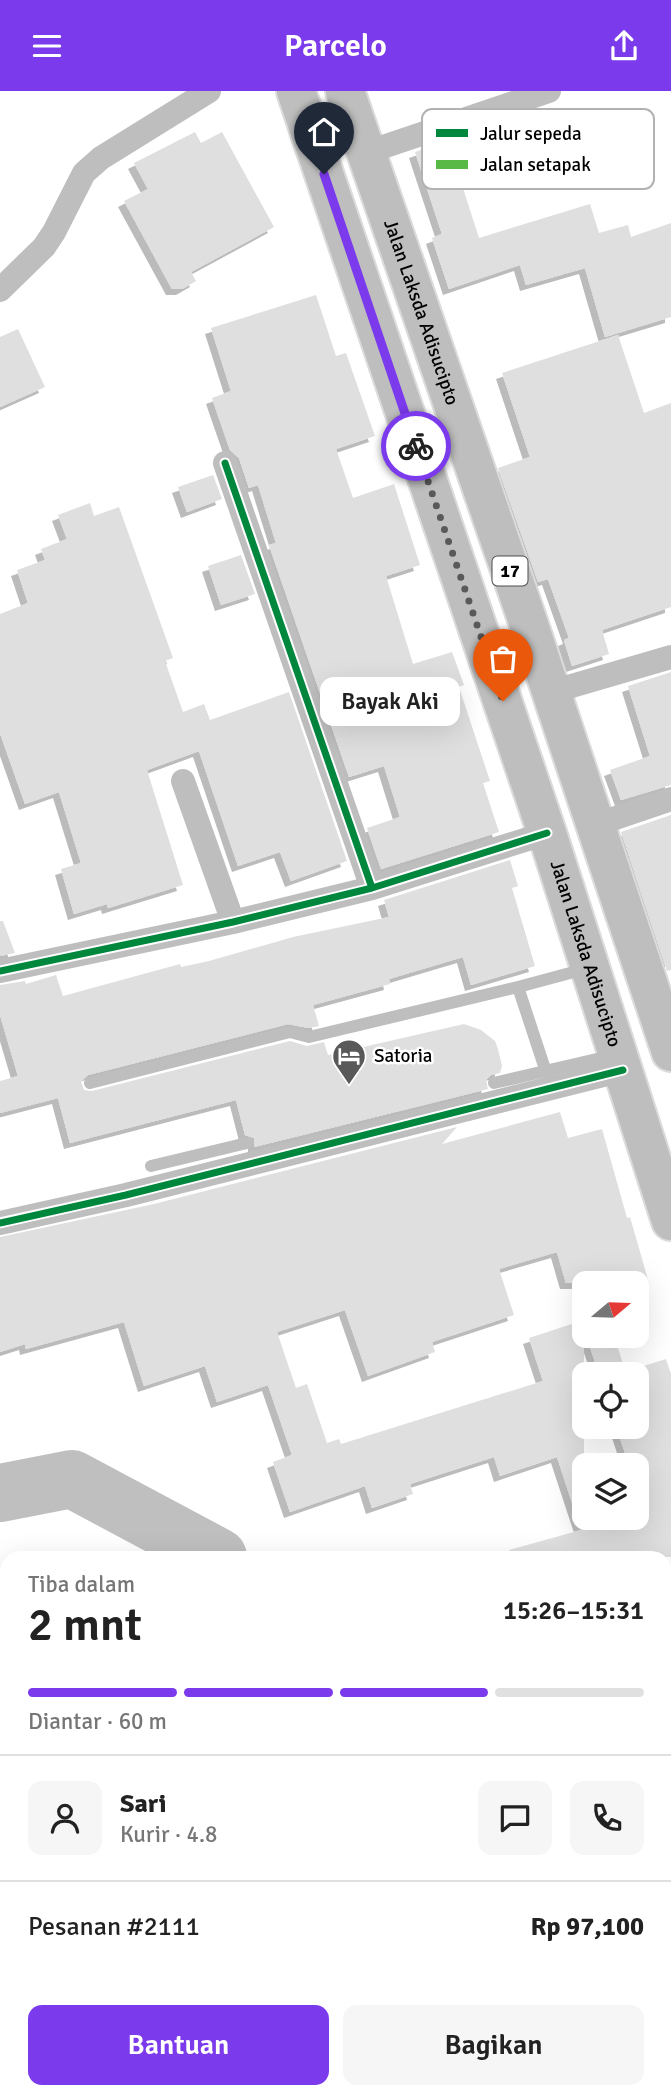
<!DOCTYPE html>
<html lang="id">
<meta charset="utf-8">
<style>
body{margin:0;font-family:Signika,sans-serif;background:#f6f6f6;color:#222;height:100vh;display:flex;flex-direction:column;font-size:26px;white-space:nowrap}
*{box-sizing:border-box;margin:0}
p{font-size:23px;color:#767676}
.icon{flex:none;width:38px;height:38px;fill:none;stroke:currentColor;stroke-width:2;stroke-linecap:round;stroke-linejoin:round}
.map{position:relative;flex:1;overflow:hidden}
.panel{position:absolute;left:0px;top:1460px;width:672px;height:548px;display:flex;flex-direction:column;background:#fff;border-radius:21px 21px 0 0;box-shadow:0 7px 28px #0002}
.panel>*{flex:none}
.needle{width:46px;rotate:71deg}
.fabs{position:absolute;left:572px;top:1180px;display:grid;gap:14px}
.fabs a{display:grid;place-items:center;width:77px;height:77px;border-radius:14px;background:#fff;box-shadow:0 7px 28px #0002;font-size:35px}
.pin{position:absolute;display:grid;place-items:center;width:60px;height:60px;color:#fff;margin:-72px -30px;border-radius:50% 50% 50% 0;rotate:-45deg;box-shadow:0 0 7px #0007}
.pin .icon{rotate:45deg}
.courier{position:absolute;display:grid;place-items:center;width:70px;height:70px;margin:-35px;border:5px solid #7c3aed;border-radius:50%;background:#fff;color:#222;box-shadow:0 2px 9px #0007}
.bubble{position:absolute;height:49px;border-radius:14px;background:#fff;box-shadow:0 7px 28px #0002;font-size:23px;font-weight:600;line-height:49px;text-align:center}
.headline em{font-style:normal;font-weight:600}
.headline div{display:flex;flex-direction:column-reverse}
.headline{display:flex;align-items:center;justify-content:space-between;height:119px;padding:0 28px}
h1{font-size:46px;font-weight:600;line-height:52px}
.bar{display:grid;grid-template-columns:repeat(4,1fr);gap:10px 7px;align-content:center;height:84px;padding:0 28px}
.bar i{height:9px;border-radius:5px;background:#e0e0e0}
.bar .selected{background:#7c3aed}
.bar p{grid-column:span 4}
.line{display:flex;align-items:center;gap:18px;padding:0 28px;border-top:2px solid #e0e0e0}
.line div{flex:1}
.round{display:grid;place-items:center;flex:none;width:74px;height:74px;border-radius:14px;background:#f6f6f6}
.action{display:flex;gap:14px;margin-top:auto;padding:14px 28px}
.action a{flex:1;height:80px;border-radius:14px;background:#7c3aed;color:#fff;font-size:28px;font-weight:600;line-height:80px;text-align:center}
.action a+a{background:#f6f6f6;color:#222}
header{display:flex;justify-content:space-between;align-items:center;height:91px;padding:0 28px;background:#7c3aed;color:#fff;font-size:32px;font-weight:600}
.map>svg:first-child{display:block}
.lines{fill:none;stroke-linecap:round;stroke-linejoin:round}
.river{stroke:#bfbfbf;stroke-width:58}
.building{fill:#dfdfdf;filter:url(#shadow)}
.trunk-casing{stroke:#dbdbdb;stroke-width:42}
.service{stroke:#bebebe;stroke-width:12}
.minor{stroke:#bebebe;stroke-width:24}
.trunk{stroke:#bebebe;stroke-width:38}
.quiet{stroke:#58b947;stroke-width:5;stroke-dasharray:10 5;stroke-linecap:butt}
.cycleway-casing{stroke:#fff;stroke-width:11}
.cycleway{stroke:#00873e;stroke-width:7}
.done{stroke:#595959;stroke-width:7;stroke-dasharray:0 12.6}
.route{stroke:#7c3aed;stroke-width:9}
.labels{text-anchor:middle;dominant-baseline:central;stroke-width:5;stroke-linejoin:round;paint-order:stroke}
.shield{fill:#fff;stroke:#4c4c4c;stroke-width:2}
.shield-label{font-size:18px;font-weight:bold;fill:#000}
.street-label{font-size:19px;fill:#000;stroke:#fff}
.poi-label{font-size:19px;fill:#000;stroke:#fff;text-anchor:start}
.key{fill:#fff;stroke:#b2b2b2;stroke-width:2}
.key-label{font-size:19px;fill:#000}
</style>
<header><svg class="icon" aria-label="menu" viewBox="0 0 24 24"><path d="M4 6h16M4 12h16M4 18h16"/></svg>Parcelo<svg class="icon" aria-label="share" viewBox="0 0 24 24"><path d="M12 15V3M7 8l5-5 5 5M5 13v7h14v-7"/></svg></header>
<div class="map">
<svg width="671" height="2007" viewBox="0 0 671 2007">
<defs>
<filter id="shadow"><feDropShadow dx="-6" dy="6" stdDeviation="0" flood-color="#0004"/></filter>
</defs>
<rect width="100%" height="100%" fill="#fff"/>
<g class="lines">
<!-- river -->
<path class="river" d="M0 1402 72 1388 218 1466
M481 2000 483 2007"/>
</g>
<!-- building -->
<path class="building" d="M523 25 538 66 462 94 479 147 590 113 599 142 628 134 631 146 671 132V226L605 246 585 177 526 194 520 174 449 198 432 147 442 143 415 61Z
M195 41 201 52 222 41 274 136 191 181 196 190 182 198H172L124 110 148 98 134 72Z
M316 204 336 265 346 262 375 345 336 358 353 407 394 393 420 474 386 485 413 573 452 561 464 594 459 596 490 690 483 692 499 741 381 778 367 737 400 726 384 675 349 686 269 454 276 452 258 394 249 397 239 367 230 359 212 307 231 300 211 237Z
M18 238 45 296 0 316V246Z
M618 244 644 322 671 312V516L602 539 609 563 572 575 564 549 569 547 548 488 538 491 498 377 530 366 502 282Z
M213 384 222 408 187 421 178 396Z
M90 412 94 425 119 416 173 567 165 570 183 621 204 613 210 629 289 601 347 770 291 790 280 761 238 775 199 660 147 679 183 794 108 817 107 813 74 823 61 778 81 772 59 701 25 713 0 642V523L28 512 17 479 45 469 41 458 67 448 58 424Z
M241 464 255 503 221 514 208 475Z
M671 581V694L621 709 610 679 650 665 628 595Z
M671 724V879L667 880 621 741Z
M510 769 518 795 512 797 535 875 471 894 463 866 389 888 390 893 313 914 319 935 309 937 288 933 88 984 81 990 84 999 92 1000 290 950 307 955 324 951 328 964 464 933 481 939 495 950 498 958 502 975 500 982 491 984 486 989 488 998 254 1056V1047L245 1044 236 1009 70 1052 58 1007 0 1022V990L18 985 0 924V894L25 890 26 893 56 884 63 905 180 873 181 876 209 870 293 846 389 826 384 809Z
M0 830H3L15 862 0 865Z
M560 1021 568 1047 602 1038 627 1127 630 1126 649 1192H566L557 1161 499 1178 514 1224 432 1251 435 1261 368 1285 345 1219 277 1241 296 1297 307 1293 327 1352 339 1348 341 1353 543 1290 529 1247 584 1229V1426H637V1374H629L616 1335H637V1277L666 1268 671 1283V1466H510L509 1459 581 1439 557 1366 500 1385 494 1366 410 1393 413 1403 372 1417 365 1395 290 1421 273 1371 292 1364 268 1294 217 1311 205 1275 144 1295 124 1231 26 1258 25 1253 0 1261V1146L154 1113 457 1036 442 1053Z
M586 1244H614L626 1283H599Z"/>
<g class="lines">
<!-- trunk casing -->
<g class="trunk-casing">
<g id="trunk">
<path id="s1" d="M296 0 547 742 671 1130"/>
<path id="s2" d="M345 0 528 531 671 961"/>
</g>
</g>
<!-- service -->
<path class="service" d="M518 896 546 981
M90 992 290 941 309 946 518 896 585 878
M494 992 614 964
M151 1075 247 1052"/>
<!-- minor -->
<path class="minor" d="M365 62 549 0
M0 199 44 156 54 141 84 82 101 67 209 0
M225 372 372 797
M551 601 671 566
M183 690 233 831
M595 734 671 708
M0 880 233 831 372 797 547 742
M0 1132 126 1104 623 979
M0 1548H7
M0 1799 7 1805
M180 2000 182 2007
M366 2000 378 2007"/>
<!-- trunk -->
<use href="#trunk" class="trunk"/>
<!-- quiet -->
<path class="quiet" d="M180 2000 182 2007"/>
<!-- cycleway casing -->
<g class="cycleway-casing">
<path id="cycleway" d="M225 372 372 797
M0 880 233 831 372 797 547 742
M0 1132 126 1104 623 979"/>
</g>
<!-- cycleway -->
<use href="#cycleway" class="cycleway"/>
</g>
<g class="lines">
<!-- done -->
<path class="done" d="M416 355 503 610"/>
<!-- route -->
<path class="route" d="M324 83 416 355"/>
</g>
<!-- icons -->
<defs>
<g id="hotel-pin" transform="scale(1.75)"><path d="M0 17L-7.5 6A9.5 9.5 0 1 1 7.5 6Z" fill="#595959" stroke="#fff"/><path d="M-6-4.5h1.5V1H6V5H4.5V3h-9V5H-6ZM-4 0a1.8 1.8 0 1 1 3.6 0ZM.5 0V-2.5h3Q6-2.5 6 0Z" fill="#fff"/></g>
</defs>
<g fill-rule="evenodd">
<use href="#hotel-pin" x="349" y="965"/>
</g>
<g class="labels">
<!-- shield labels -->
<rect class="shield" x="492.5" y="465.5" width="35" height="29" rx="5"/>
<g class="shield-label">
<text x="510" y="480">17</text>
</g>
<!-- street labels -->
<g class="street-label">
<text stroke="none"><textPath href="#s2" startOffset="234">Jalan Laksda Adisucipto</textPath></text>
<text stroke="none"><textPath href="#s1" startOffset="910">Jalan Laksda Adisucipto</textPath></text>
</g>
<!-- poi labels -->
<g class="poi-label">
<text x="374" y="965">Satoria</text>
</g>
</g>
<!-- legend -->
<rect x="422" y="18" width="232" height="80" rx="10" class="key"/>
<rect x="436" y="38" width="32" height="8" fill="#00873e"/>
<rect x="436" y="69" width="32" height="9" fill="#58b947"/>
<g class="key-label">
<text x="480" y="49">Jalur sepeda</text>
<text x="480" y="80">Jalan setapak</text>
</g>
</svg>
<div class="fabs">
<a><svg class="needle" viewBox="-14 -14 28 28"><path d="M0-13l5 13h-10z" fill="#e53935"/><path d="M0 13l5-13h-10z" fill="#767676"/></svg></a>
<a><svg class="icon" aria-label="locate" viewBox="0 0 24 24"><circle cx="12" cy="12" r="6"/><path d="M12 2v4M12 18v4M2 12h4M18 12h4"/></svg></a>
<a><svg class="icon" aria-label="layers" viewBox="0 0 24 24"><path d="M12 4l9 5-9 5-9-5zM3 14l9 5 9-5"/></svg></a>
</div>
<div class="pin" style="left:503px;top:610px;background:#ea580c"><svg class="icon" aria-label="bag" viewBox="0 0 24 24"><path d="M5 8h14l-1 12H6zM9 8a3 3 0 0 1 6 0"/></svg></div>
<div class="pin" style="left:324px;top:83px;background:#1f2937"><svg class="icon" aria-label="home" viewBox="0 0 24 24"><path d="M3 11l9-7 9 7M6 9v11h12V9"/></svg></div>
<div class="courier" style="left:416px;top:355px"><svg class="icon" aria-label="bike" viewBox="0 0 24 24"><circle cx="6" cy="16" r="4"/><circle cx="18" cy="16" r="4"/><path d="M6 16l4-8h5l3 8M10 8l3 8H6M13 5h3"/></svg></div>
<div class="bubble" style="left:320px;top:586px;width:140px">Bayak Aki</div>
<section class="panel">
<div class="headline"><div><h1>2 mnt</h1><p>Tiba dalam</p></div><em>15:26–15:31</em></div>
<div class="bar"><i class="selected"></i><i class="selected"></i><i class="selected"></i><i></i><p>Diantar · 60 m</p></div>
<div class="line" style="height:126px"><a class="round"><svg class="icon" aria-label="person" viewBox="0 0 24 24"><circle cx="12" cy="8" r="4"/><path d="M4 21q1-7 8-7t8 7"/></svg></a><div><b>Sari</b><p>Kurir · 4.8</p></div><a class="round"><svg class="icon" aria-label="chat" viewBox="0 0 24 24"><path d="M4 5h16v11H9l-5 4z"/></svg></a><a class="round"><svg class="icon" aria-label="phone" viewBox="0 0 24 24"><path d="M5 4h4l2 5-3 2q2 4 5 5l2-3 5 2v4C11 20 4 13 5 4z"/></svg></a></div>
<div class="line" style="height:91px"><div>Pesanan #2111</div><b>Rp 97,100</b></div>
<div class="action"><a>Bantuan</a><a>Bagikan</a></div>
</section>
</div>
